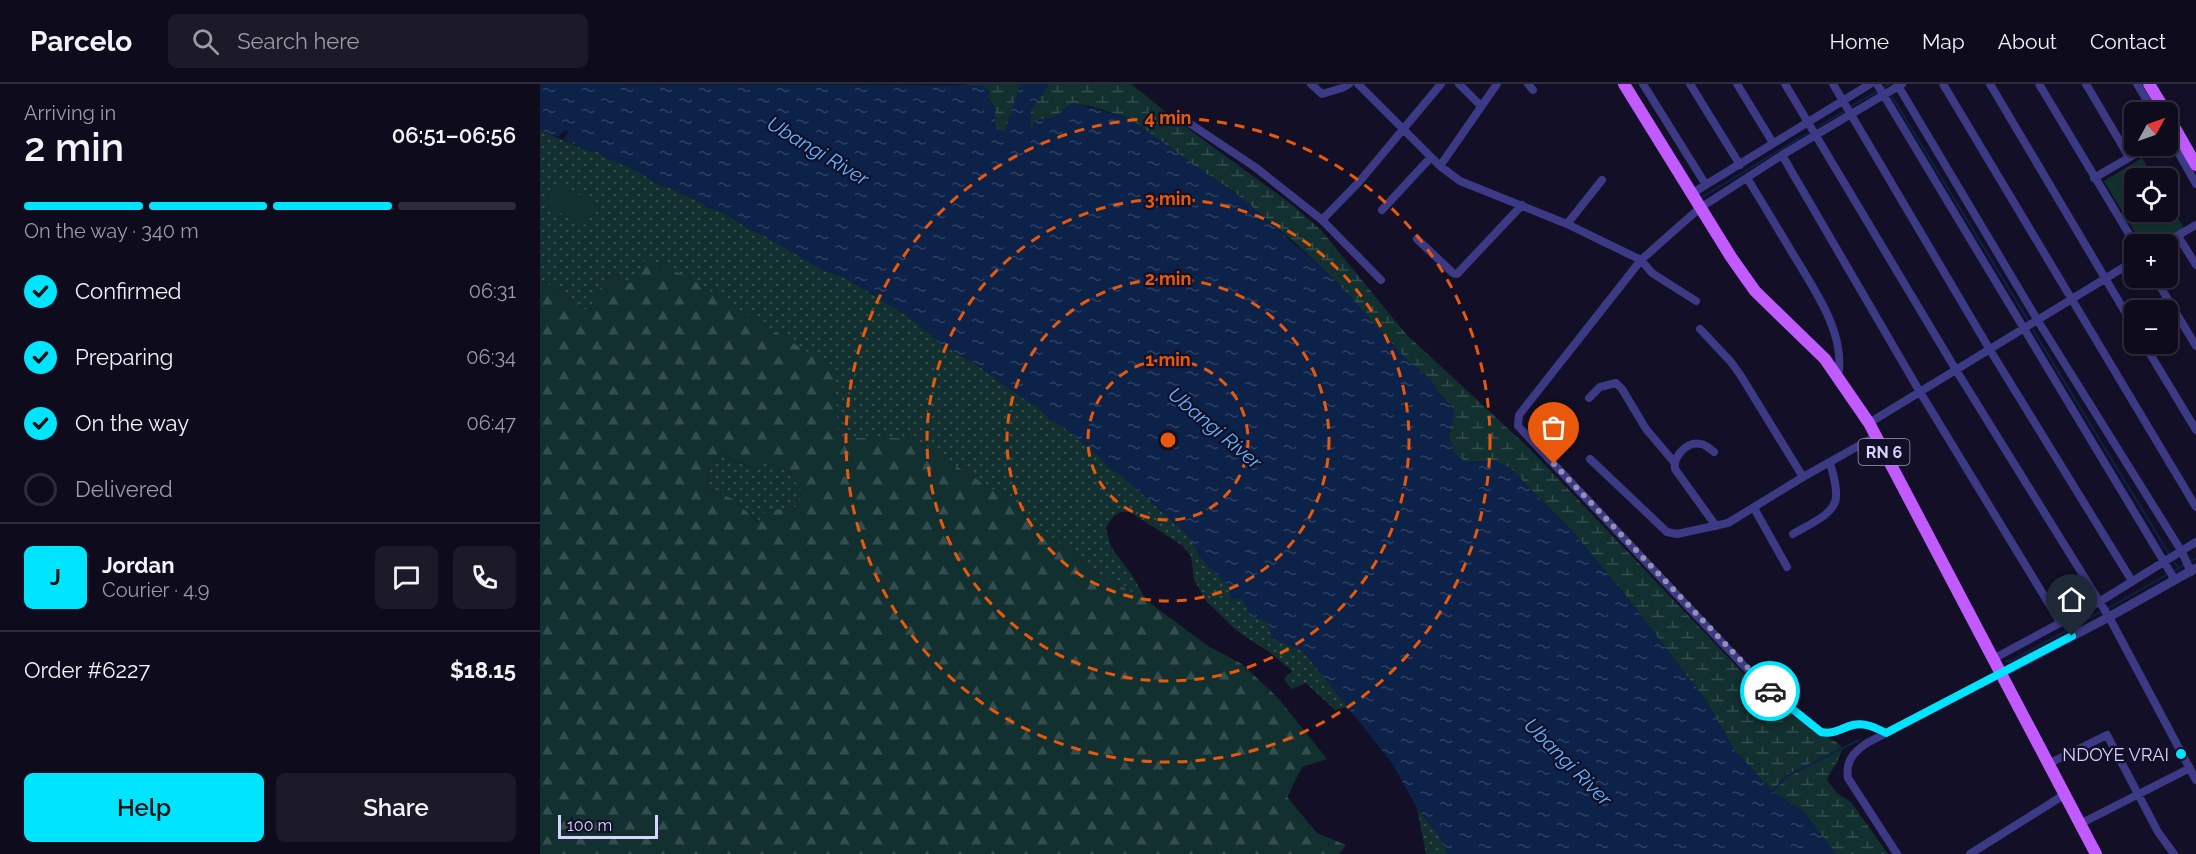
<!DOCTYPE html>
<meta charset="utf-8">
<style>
body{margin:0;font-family:Raleway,sans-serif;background:#1c1929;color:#f1f3f6;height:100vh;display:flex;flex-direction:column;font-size:22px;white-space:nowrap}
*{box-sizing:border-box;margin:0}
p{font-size:20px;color:#9b9ba3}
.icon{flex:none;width:33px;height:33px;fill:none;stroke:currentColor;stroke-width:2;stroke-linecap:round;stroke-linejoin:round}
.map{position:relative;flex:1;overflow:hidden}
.sheet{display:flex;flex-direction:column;background:#0e0b1c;width:540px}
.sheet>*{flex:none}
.needle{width:39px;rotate:50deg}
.buttons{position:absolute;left:1584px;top:18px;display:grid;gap:12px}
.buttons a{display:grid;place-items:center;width:54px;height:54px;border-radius:9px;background:#0e0b1c;box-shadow:0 3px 9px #0003,0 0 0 2px #2e2b3b;font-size:30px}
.scale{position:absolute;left:18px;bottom:15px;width:100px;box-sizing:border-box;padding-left:6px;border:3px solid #d9d4ff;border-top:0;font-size:16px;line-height:21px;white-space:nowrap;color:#d9d4ff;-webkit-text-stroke:4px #130f26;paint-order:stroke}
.pin{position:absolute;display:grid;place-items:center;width:51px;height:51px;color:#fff;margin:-62px -26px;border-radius:50% 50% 50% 0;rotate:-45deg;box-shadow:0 0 6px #0007}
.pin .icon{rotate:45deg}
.courier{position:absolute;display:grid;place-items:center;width:60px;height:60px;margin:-30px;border:4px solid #00e5ff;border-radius:50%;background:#fff;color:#222;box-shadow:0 2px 8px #0007}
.headline em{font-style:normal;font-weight:600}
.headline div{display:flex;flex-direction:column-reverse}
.headline{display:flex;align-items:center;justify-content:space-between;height:102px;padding:0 24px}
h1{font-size:39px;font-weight:600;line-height:45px}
.bar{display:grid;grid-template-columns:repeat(4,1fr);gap:9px 6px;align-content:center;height:72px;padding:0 24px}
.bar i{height:8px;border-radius:4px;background:#2e2b3b}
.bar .current{background:#00e5ff}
.bar p{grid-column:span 4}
.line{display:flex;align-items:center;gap:15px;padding:0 24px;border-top:2px solid #2e2b3b}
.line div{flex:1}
.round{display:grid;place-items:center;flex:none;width:63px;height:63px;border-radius:9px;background:#1c1929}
ol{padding:0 24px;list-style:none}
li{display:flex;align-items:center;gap:18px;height:66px}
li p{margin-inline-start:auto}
li .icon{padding:6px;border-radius:50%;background:#00e5ff;color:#111;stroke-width:4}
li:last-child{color:#9b9ba3}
li i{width:33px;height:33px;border:3px solid #2e2b3b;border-radius:50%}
.primary-button{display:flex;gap:12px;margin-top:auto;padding:12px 24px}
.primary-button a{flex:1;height:69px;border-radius:9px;background:#00e5ff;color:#111;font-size:24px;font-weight:600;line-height:69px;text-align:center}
.primary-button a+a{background:#1c1929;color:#f1f3f6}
header{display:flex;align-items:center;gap:36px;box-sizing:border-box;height:84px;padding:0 30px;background:#0e0b1c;border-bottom:2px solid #2e2b3b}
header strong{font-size:28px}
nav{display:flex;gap:33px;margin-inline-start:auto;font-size:21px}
.search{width:420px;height:54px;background:#1c1929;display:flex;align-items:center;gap:15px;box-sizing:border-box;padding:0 21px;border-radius:9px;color:#9b9ba3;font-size:22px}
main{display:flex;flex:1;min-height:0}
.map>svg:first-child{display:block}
.grass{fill:url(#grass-dots)}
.forest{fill:url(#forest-firs);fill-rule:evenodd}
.wetland{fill:url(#wetland-marsh)}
.garden{fill:#12302f}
.water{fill:url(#water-ripples)}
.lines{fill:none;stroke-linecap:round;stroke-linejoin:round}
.stream{stroke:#0c2248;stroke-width:2}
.minor{stroke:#3d3a85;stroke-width:8}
.tertiary{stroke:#3d3a85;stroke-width:9}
.primary{stroke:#c25bff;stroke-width:12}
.done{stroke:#948fb3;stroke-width:6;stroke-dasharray:0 10.8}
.route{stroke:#00e5ff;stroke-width:8}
.ring{fill:none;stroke:#e8590c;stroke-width:3;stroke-dasharray:10 8}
.poi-dot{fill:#00e5ff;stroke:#130f26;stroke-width:2}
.labels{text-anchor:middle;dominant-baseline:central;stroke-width:4.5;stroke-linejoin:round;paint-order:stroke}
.shield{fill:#130f26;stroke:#9e99be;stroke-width:1.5}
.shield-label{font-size:16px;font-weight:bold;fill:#d9d4ff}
.poi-label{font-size:18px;fill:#d9d4ff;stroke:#130f26;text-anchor:end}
.water-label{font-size:20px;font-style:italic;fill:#62b6ff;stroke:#130f26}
.centre{fill:#e8590c;stroke:#130f26;stroke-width:3}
.ring-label{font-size:18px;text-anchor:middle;font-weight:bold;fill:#e8590c;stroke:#130f26;stroke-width:4.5;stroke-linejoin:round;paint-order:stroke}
</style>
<header>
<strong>Parcelo</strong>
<div class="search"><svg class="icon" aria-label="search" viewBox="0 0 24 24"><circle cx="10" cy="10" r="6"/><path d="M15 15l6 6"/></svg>Search here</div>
<nav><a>Home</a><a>Map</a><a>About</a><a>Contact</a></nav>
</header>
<main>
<section class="sheet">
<div class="headline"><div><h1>2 min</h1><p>Arriving in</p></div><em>06:51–06:56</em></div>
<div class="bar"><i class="current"></i><i class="current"></i><i class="current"></i><i></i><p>On the way · 340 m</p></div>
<ol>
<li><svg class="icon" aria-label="check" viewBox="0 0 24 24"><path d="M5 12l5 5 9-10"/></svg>Confirmed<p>06:31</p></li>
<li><svg class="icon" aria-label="check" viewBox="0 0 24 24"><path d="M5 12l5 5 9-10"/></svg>Preparing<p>06:34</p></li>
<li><svg class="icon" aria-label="check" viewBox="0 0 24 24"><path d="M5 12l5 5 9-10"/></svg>On the way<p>06:47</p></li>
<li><i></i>Delivered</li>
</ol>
<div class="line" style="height:108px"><b class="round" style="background:#00e5ff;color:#111">J</b><div><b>Jordan</b><p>Courier · 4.9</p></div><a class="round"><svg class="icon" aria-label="chat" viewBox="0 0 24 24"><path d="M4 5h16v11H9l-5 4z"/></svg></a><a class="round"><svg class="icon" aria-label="phone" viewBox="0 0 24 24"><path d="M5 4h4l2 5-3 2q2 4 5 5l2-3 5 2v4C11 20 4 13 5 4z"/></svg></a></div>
<div class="line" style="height:78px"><div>Order #6227</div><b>$18.15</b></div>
<div class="primary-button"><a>Help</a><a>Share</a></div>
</section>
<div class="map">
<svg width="1656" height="770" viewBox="0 0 1656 770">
<defs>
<pattern id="grass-dots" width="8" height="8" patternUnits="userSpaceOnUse" patternTransform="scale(1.5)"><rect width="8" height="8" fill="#12302f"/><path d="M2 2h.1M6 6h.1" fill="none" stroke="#344d4e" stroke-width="1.8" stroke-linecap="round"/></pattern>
<pattern id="forest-firs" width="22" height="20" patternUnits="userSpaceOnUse" patternTransform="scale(1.5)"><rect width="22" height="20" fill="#12302f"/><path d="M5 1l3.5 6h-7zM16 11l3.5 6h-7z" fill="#344d4e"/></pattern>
<pattern id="wetland-marsh" width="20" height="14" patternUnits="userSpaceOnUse" patternTransform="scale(1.5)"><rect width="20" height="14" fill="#12302f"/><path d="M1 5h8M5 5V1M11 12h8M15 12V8" fill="none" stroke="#344d4e"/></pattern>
<pattern id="water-ripples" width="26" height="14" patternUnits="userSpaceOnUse" patternTransform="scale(1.5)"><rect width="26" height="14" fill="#0c2248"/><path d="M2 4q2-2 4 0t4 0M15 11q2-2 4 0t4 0" fill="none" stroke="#2f4163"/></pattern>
</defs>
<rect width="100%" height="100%" fill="#130f26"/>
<!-- grass -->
<path class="grass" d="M0 46 48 67 58 68 64 73 97 87 121 102 130 104 163 119 166 123 181 127 209 145 225 152 283 186 306 194 366 231 391 250 399 259 437 281 488 318 499 323 508 334 522 342 559 372 570 384 582 392 649 452 661 474 727 537 732 554 763 567 808 623 795 626 766 599 751 605 744 595 752 587 732 570 697 547 667 518 654 496 651 472 643 462 590 428C577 426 572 433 566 444L571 463 592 491 606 516 553 487 458 409 373 354H298L210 233 146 192 92 199 66 192 49 228 0 195Z
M181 370 211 384 221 374 249 389 262 407 256 423 226 427 219 438 193 415 167 404 169 380Z
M877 724 900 753 908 770H886Z"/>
<!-- forest -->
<path class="forest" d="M106 175 146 192 295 285 298 354H373L458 409 553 487 606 516 668 562 702 580 738 614 787 675 762 683 747 713 777 749 806 761 799 770H0V195L49 228 66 192 92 199ZM181 370 212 384 221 374 249 389 262 407 256 423 226 427 218 438 193 415 167 404 169 380Z"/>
<!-- wetland -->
<path class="wetland" d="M425 0H481L465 48 458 47 454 41 455 24 448 14 449 7Z
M509 0H591L632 33 750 119 781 146 866 250 989 364 1205 591C1228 611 1250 631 1275 648 1286 655 1294 653 1302 664 1300 676 1292 684 1287 696L1297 709 1311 718 1348 770H1296L1263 727 1231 706 1193 664 1167 618 1086 512 1032 447 970 384 955 377 925 378 913 368 909 352 914 328 910 320 899 309 891 297 864 273 796 197 753 157 694 108 627 63 593 37 583 32 553 23 532 19 515 33 501 36 490 47 491 25Z"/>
<!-- garden -->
<path class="garden" d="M1602 74 1614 94H1594V128H1628V117L1644 144 1617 160H1602L1564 97Z
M13 100 56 118 46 141 2 120Z"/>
<!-- water -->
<path class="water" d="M0 0 439 1 448 4V14C450 19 455 23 455 27 456 37 451 44 463 48L467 45 468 36 481 0H509L491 25 490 45 496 36 515 33 532 19 583 32 593 37 707 118 796 197 864 273 891 297 899 309 910 320 914 328 909 352 914 368 925 378 955 377 970 384 1032 447 1086 512 1167 618 1193 664 1231 706 1263 727 1296 770H908L900 753 877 724 852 679 763 567 732 554 727 537 710 532 703 516 691 515 688 502 661 474 649 452 582 392 570 384 559 372 522 342 508 334 499 323 488 318 437 281 399 259 391 250 366 231 306 194 283 186 225 152 209 145 181 127 166 123 163 119 130 104 121 102 97 87 64 73 58 68 48 67 23 55 29 48 25 46 18 53 0 46Z"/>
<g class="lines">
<!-- stream -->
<path class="stream" d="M1341 5 1349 0
M1351 11 1489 238
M1312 22 1338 7
M1278 43 1303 28
M1159 115 1268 49
M1493 246 1629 470
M1634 478 1639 485
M1567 525 1656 474
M1466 577H1471L1562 527
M1232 708 1247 692 1319 656"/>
<!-- minor -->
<path class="minor" d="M771 0 782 10 802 4 809 0
M818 0 900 82 920 97 1027 140 1101 176 1112 189 1156 217
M919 0 941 22
M988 0 993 6
M1103 0 1166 101
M1150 0 1200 81
M1197 0 1233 59
M1245 0 1416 286 1569 533 1656 696
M1293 0 1450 266 1592 497
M1337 0 1635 496
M1357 0 1498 237 1642 468 1651 488
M1403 0 1656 423
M1450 0 1594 243
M1499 0 1595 160
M1546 0 1589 73
M1597 0 1614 28
M649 39 715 83 782 136 841 196
M1628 50 1656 100
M1242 71 1380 308 1520 538
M900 82 957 0
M1207 94C1222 118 1236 142 1250 165 1271 201 1307 249 1298 292
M1554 94 1609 62
M1151 110 1330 0
M842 126 891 73
M782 136 819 98 901 0
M1027 140 1062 96
M1638 152 1656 181
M877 155 913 189 917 190 982 121
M1623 160 1656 141
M1615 194 1656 262
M1160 245 1191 278 1201 292 1263 393
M1604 260 1656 346
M1049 314 1060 303 1076 299 1082 305 1106 345 1134 378
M1329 339 1594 177
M1174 368C1170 365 1165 360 1161 360 1147 357 1133 372 1135 385L1176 442
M1050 375 1127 448 1137 450 1188 439 1263 393 1336 352
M1214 424 1247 483
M1253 450C1267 441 1295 431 1296 413 1297 402 1293 389 1290 379
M1453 575 1559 518 1656 458
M1346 649C1336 644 1325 638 1313 641 1301 644 1294 651 1281 648L1223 602 978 342 979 331 1101 176 1137 144 1160 124 1242 71 1362 0
M1508 680 1567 651 1618 748 1634 770
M1540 740 1650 684
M1357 770 1308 694C1305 677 1314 668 1327 659L1460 590
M1430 770 1524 711"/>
<!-- tertiary -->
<path class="tertiary" d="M1460 590 1569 533 1656 484"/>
<!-- primary -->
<path class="primary" d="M1084 0 1191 173 1215 207 1285 275 1329 339 1556 770
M1609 0 1626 28
M1628 32 1656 81"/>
</g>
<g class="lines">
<!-- done -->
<path class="done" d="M1014 380 1230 607"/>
<!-- route -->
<path class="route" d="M1230 607 1281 648C1294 651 1301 644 1313 641 1325 638 1336 644 1346 649L1532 552"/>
</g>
<!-- distance rings -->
<g class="ring">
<circle cx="628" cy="356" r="80"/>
<circle cx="628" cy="356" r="161"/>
<circle cx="628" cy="356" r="241"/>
<circle cx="628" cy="356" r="322"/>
</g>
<!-- markers -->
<circle class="poi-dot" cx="1641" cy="670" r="6"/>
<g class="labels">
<!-- shield labels -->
<rect class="shield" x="1318.5" y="355" width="51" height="26" rx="4.5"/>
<g class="shield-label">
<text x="1344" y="368">RN 6</text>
</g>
<!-- poi labels -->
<g class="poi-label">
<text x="1629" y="670">NDOYE VRAI</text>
</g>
<!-- water labels -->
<g class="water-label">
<text transform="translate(278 67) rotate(31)">Ubangi River</text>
<text transform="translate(675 344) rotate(40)">Ubangi River</text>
<text transform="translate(1028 678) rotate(45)">Ubangi River</text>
</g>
</g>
<circle cx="628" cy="356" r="9" class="centre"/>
<g class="ring-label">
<text x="628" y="40">4 min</text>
<text x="628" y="121">3 min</text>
<text x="628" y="201">2 min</text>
<text x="628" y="282">1 min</text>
</g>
</svg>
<div class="buttons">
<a><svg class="needle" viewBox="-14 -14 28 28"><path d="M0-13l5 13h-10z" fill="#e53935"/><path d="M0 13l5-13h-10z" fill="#9b9ba3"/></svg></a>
<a><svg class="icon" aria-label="locate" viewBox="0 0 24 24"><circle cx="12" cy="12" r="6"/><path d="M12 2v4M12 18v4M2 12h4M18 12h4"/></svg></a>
<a>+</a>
<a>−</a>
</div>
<div class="scale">100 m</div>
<div class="pin" style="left:1014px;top:380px;background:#ea580c"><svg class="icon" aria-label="bag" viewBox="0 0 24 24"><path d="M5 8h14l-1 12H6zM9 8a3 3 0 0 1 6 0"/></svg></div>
<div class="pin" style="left:1532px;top:552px;background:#1f2937"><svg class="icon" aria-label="home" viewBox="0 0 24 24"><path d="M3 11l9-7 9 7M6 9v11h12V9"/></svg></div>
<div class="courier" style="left:1230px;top:607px"><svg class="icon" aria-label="car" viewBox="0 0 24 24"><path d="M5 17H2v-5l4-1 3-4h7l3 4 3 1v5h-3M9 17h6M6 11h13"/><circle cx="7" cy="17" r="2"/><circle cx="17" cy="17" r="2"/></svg></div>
</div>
</main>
